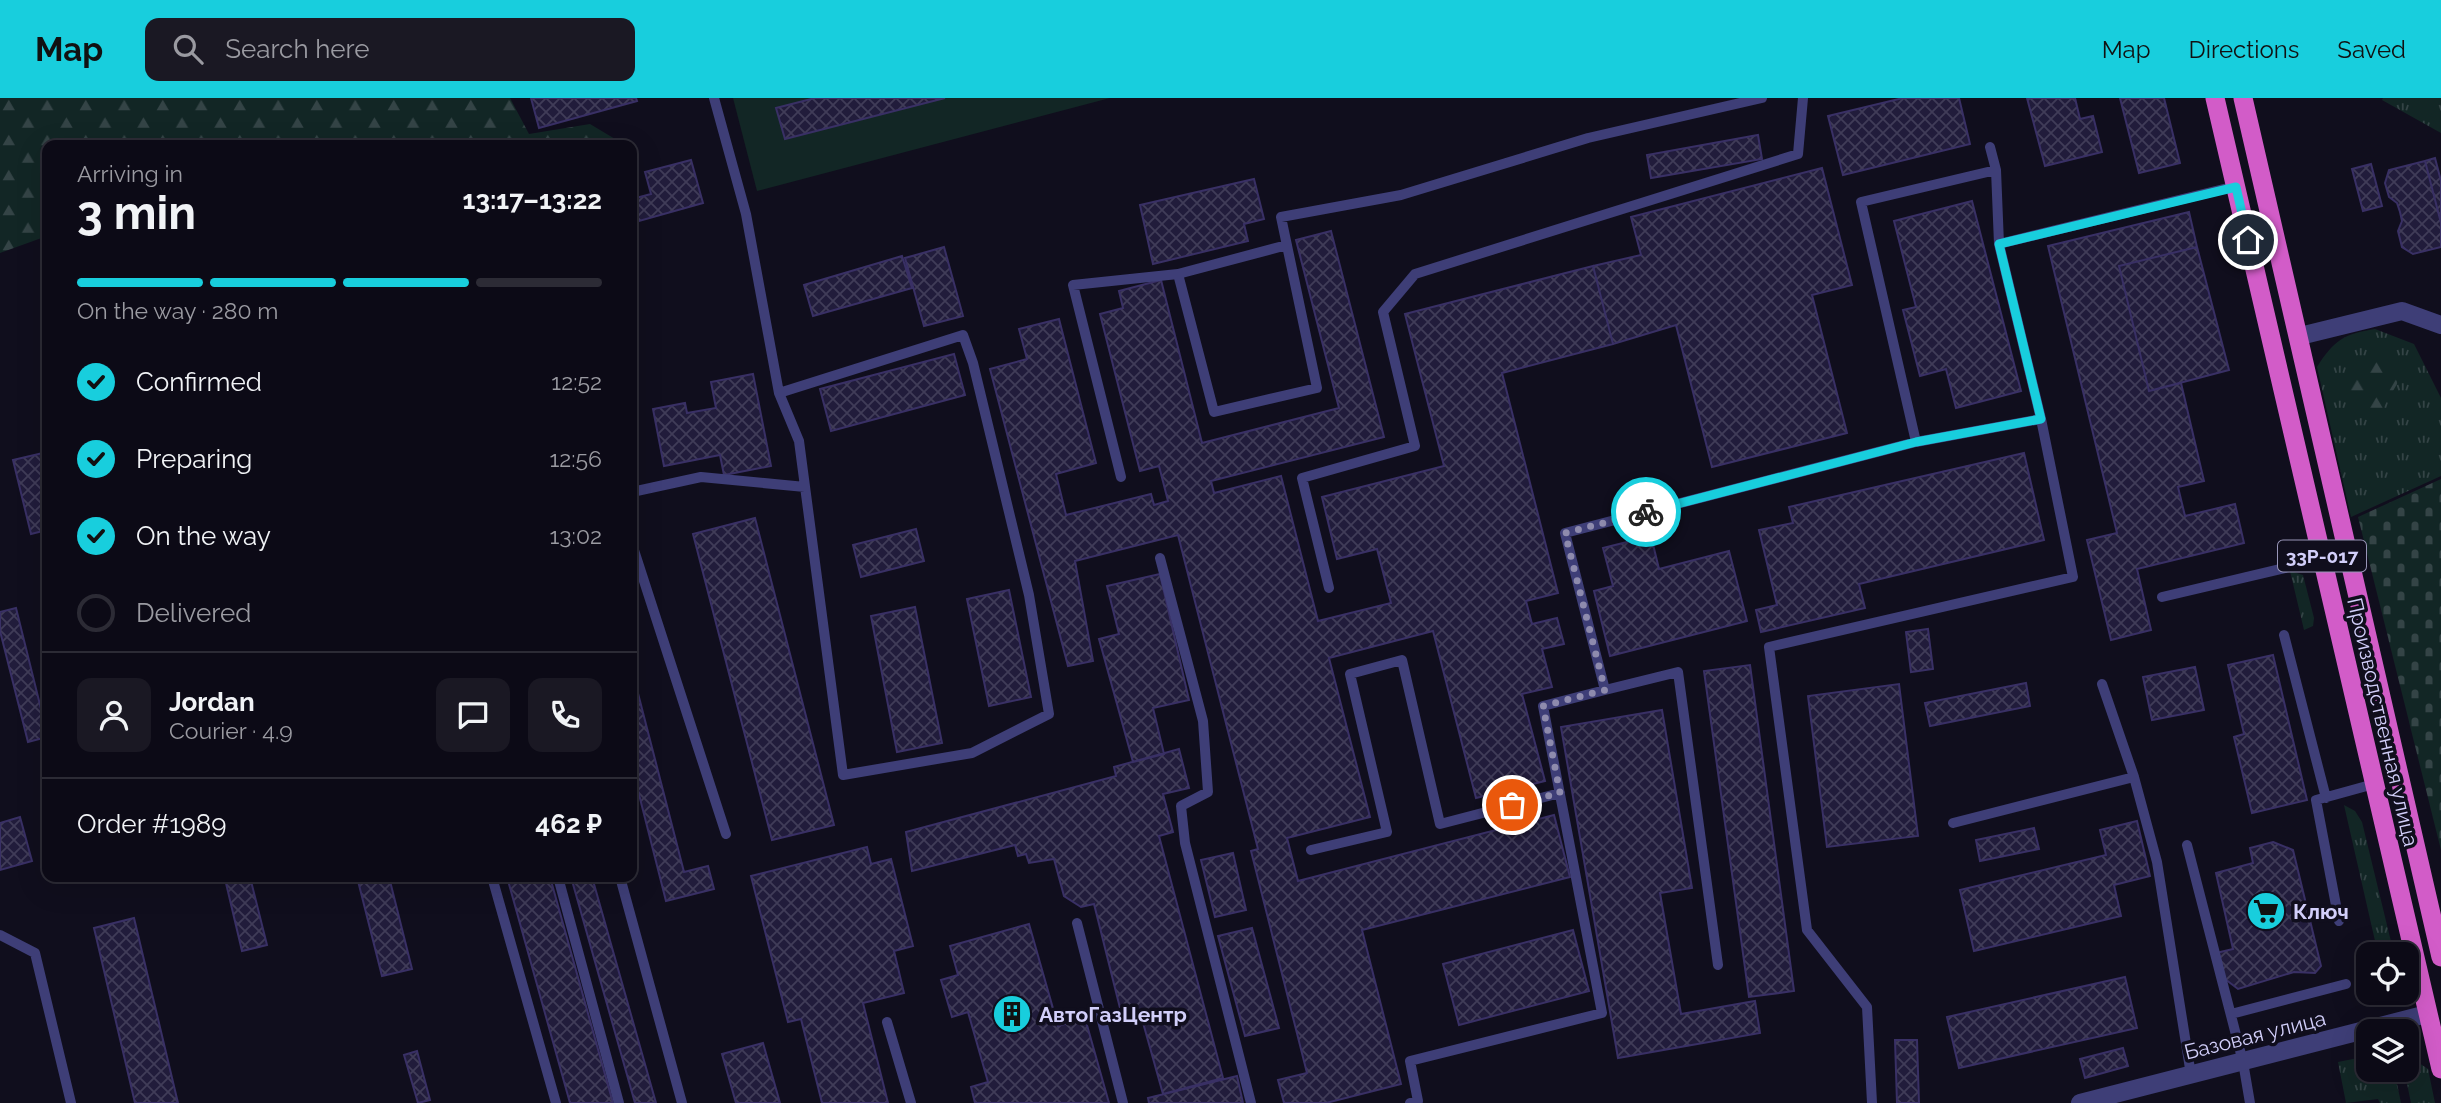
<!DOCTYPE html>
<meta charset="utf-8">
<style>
body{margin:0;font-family:Raleway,sans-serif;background:#1a1823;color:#f1f3f6;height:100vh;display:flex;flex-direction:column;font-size:26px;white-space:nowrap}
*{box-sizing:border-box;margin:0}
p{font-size:23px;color:#9a9aa1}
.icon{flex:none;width:38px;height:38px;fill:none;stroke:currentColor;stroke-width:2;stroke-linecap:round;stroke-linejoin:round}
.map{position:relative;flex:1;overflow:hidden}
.side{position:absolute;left:42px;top:42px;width:595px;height:742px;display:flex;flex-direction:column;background:#0c0a16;border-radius:14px;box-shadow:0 7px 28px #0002,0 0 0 2px #2c2b35}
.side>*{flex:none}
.buttons{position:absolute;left:2356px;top:844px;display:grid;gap:14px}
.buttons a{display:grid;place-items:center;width:63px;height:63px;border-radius:14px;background:#0c0a16;box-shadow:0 7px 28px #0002,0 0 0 2px #2c2b35;font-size:35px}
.pin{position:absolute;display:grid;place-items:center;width:60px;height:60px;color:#fff;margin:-30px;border:4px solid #fff;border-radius:50%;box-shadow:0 2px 7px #0007}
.courier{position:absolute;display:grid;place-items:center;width:70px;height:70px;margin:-35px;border:5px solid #18cedd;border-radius:50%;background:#fff;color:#222;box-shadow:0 2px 9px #0007}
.summary em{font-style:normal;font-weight:700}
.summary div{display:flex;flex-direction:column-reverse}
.summary{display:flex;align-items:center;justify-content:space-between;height:119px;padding:0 35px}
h1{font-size:46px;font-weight:700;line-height:52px}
.bar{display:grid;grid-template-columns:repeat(4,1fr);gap:10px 7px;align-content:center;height:84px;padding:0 35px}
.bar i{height:9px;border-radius:5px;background:#2c2b35}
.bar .on{background:#18cedd}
.bar p{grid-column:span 4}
.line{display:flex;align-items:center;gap:18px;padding:0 35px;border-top:2px solid #2c2b35}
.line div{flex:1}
.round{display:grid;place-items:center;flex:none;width:74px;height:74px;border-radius:14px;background:#1a1823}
ol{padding:0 35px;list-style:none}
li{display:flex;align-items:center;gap:21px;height:77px}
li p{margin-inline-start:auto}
li .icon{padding:7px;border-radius:50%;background:#18cedd;color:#111;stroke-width:4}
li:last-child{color:#9a9aa1}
li i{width:38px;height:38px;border:4px solid #2c2b35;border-radius:50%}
header{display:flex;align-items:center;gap:42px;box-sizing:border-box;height:98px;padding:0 35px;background:#18cedd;color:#111}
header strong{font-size:33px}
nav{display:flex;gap:38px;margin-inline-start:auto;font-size:24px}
.search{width:490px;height:63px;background:#1a1823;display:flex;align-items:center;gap:18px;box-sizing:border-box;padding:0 24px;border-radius:14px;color:#9a9aa1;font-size:26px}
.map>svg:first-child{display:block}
.grass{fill:url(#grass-tufts)}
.forest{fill:url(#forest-firs)}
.cemetery{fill:url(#cemetery-stones)}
.garden{fill:#122625}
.building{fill:url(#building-cross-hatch);stroke:#393065;stroke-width:2}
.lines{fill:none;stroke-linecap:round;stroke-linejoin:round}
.service{stroke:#3e3e77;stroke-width:10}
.minor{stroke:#3e3e77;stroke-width:18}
.trunk{stroke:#d25cc8;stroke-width:19}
.done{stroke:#8e8bad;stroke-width:7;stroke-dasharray:0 12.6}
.route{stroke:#18cedd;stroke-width:9}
.labels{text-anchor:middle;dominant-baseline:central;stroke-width:7;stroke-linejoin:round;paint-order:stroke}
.shield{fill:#100e1d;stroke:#9895b8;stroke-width:2}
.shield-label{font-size:19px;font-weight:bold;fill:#d2cffa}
.street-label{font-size:21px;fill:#d2cffa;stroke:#100e1d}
.poi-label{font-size:21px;font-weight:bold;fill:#d2cffa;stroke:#100e1d;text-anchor:start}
</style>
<header>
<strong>Map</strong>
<div class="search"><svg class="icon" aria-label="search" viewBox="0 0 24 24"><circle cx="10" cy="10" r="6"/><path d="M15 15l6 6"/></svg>Search here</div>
<nav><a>Map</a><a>Directions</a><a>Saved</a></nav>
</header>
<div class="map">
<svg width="2441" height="1005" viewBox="0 0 2441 1005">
<defs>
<pattern id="grass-tufts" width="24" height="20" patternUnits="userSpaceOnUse" patternTransform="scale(1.75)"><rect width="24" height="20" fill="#122625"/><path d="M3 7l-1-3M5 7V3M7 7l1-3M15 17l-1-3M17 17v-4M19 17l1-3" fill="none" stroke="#344446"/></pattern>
<pattern id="forest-firs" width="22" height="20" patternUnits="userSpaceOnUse" patternTransform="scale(1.75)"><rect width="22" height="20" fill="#122625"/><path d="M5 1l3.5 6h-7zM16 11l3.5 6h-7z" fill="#344446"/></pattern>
<pattern id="cemetery-stones" width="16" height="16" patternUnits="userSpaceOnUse" patternTransform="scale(1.75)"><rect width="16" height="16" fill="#122625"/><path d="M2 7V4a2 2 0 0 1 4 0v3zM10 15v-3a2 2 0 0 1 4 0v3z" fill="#344446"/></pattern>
<pattern id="building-cross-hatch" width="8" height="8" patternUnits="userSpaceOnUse" patternTransform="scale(1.75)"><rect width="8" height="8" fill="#211c3b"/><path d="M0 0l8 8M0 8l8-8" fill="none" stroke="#403c58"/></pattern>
</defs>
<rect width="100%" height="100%" fill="#100e1d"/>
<!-- grass -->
<path class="grass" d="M2383 0H2441V35L2382 2Z
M2375 231 2414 246 2441 300V378L2351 419 2317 269C2334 242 2344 236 2375 231Z
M2290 473 2303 477 2314 520 2313 528 2304 532Z
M2344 707 2355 713 2362 724 2394 856H2378Z
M2406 956 2428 971 2435 1005H2411L2404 971Z
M2368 958V971H2394L2401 1005H2380L2378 1001 2346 1005 2338 964Z"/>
<!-- forest -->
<path class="forest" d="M0 0H510L529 36 590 26 625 47H47V138L0 155Z
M2379 255 2398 272 2397 286 2383 310 2366 315 2350 310 2341 288 2354 262Z"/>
<!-- cemetery -->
<path class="cemetery" d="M2441 381V752L2358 419Z"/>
<!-- garden -->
<path class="garden" d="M733 0H1110L757 93Z"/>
<!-- building -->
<path class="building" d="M531 0H636L637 3 539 30Z
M815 0H945L785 41 776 10Z
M1903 0H1959L1970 46 1843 77 1828 18Z
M2027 0H2075L2080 21 2093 18 2102 54 2045 68Z
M2120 0H2164L2180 65 2139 75Z
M1758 37 1762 61 1651 80 1647 57Z
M2435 60 2441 83V125L2425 63Z
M691 62 703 105 632 125V101L651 96 645 74Z
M2425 63 2441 125V149L2413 156 2402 149 2398 133 2402 123 2400 114 2397 105 2389 99 2385 85 2389 72Z
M2371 66 2382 108 2363 113 2352 71Z
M1822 70 1852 187 1812 197 1847 335 1712 369 1676 227 1613 246 1593 168 1641 157 1631 119Z
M1254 81 1264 121 1244 126 1248 143 1153 166 1140 107Z
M1972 103 2021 293 1956 310 1946 271 1920 278 1903 212 1916 209 1894 123Z
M2189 114 2197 149 2119 168 2149 293 2181 285 2204 383 2178 389 2185 418 2235 406 2244 445 2137 471 2151 532 2111 542 2087 442 2117 435 2048 148Z
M1331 133 1384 339 1211 383 1214 395 1281 378 1318 523 1391 505 1377 451 1337 461 1322 399 1444 368 1405 216 1593 168 1613 246 1502 275 1558 495 1526 503 1532 526 1557 520 1564 546 1542 551 1552 589 1522 596 1545 683 1476 700 1433 533 1329 560 1370 719 1287 740 1298 783 1554 717 1570 779 1362 832 1401 986 1326 1005H1284L1278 982 1307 975 1251 753 1258 751 1178 437 1075 463 1093 563 1068 568 990 271 1027 261 1019 231 1059 221 1096 365 1056 376 1066 417 1151 396 1154 407 1168 403 1159 368 1140 373 1100 216 1123 210 1119 193 1161 182 1202 345 1339 310 1296 142Z
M944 149 963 218 924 228 905 160Z
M2197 149 2229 272 2149 293 2119 168Z
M902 158 912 190 813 218 804 187Z
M954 256 965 297 831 333 820 291Z
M753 276 771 368 724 377 720 357 664 368 653 311 685 305 687 315 716 310 711 284Z
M47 354V432L31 436 13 362Z
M2024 355 2044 442 1859 486 1865 510 1761 534 1756 512 1777 507 1759 432 1793 425 1789 409Z
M755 420 834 727 772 742 693 436Z
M916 431 924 463 861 479 853 447Z
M1651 438 1659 471 1729 453 1747 523 1610 558 1594 493 1613 488 1603 450Z
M1160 476 1189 602 1153 610 1164 656 1133 664 1099 541 1119 536 1107 488Z
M1009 492 1031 599 989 608 967 501Z
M915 509 942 645 897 654 871 518Z
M16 510 47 635V639L28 644 0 533V514Z
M1928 531 1933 571 1911 574 1906 534Z
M2273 557 2307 702 2252 715 2234 639 2244 636 2228 567Z
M1750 567 1794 893 1749 899 1704 573Z
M2195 569 2204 612 2152 622 2143 579Z
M632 572 684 774 708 768 714 791 666 803 632 669Z
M2026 585 2030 608 1930 628 1925 605Z
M1899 586 1918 738 1827 749 1808 598Z
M1662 612 1692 790 1660 795 1681 916 1755 903 1760 935 1618 960 1561 629Z
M1179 651 1189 690 1163 696 1173 734 1159 738 1223 980 1163 996 1140 914 1122 918 1094 806 1081 809 1064 798 1054 761 1029 765 1026 756 1018 758 1015 747 912 773 906 734 1116 678 1114 669Z
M20 719 32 763 0 772V725Z
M2137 723 2150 778 2114 787 2121 818 1974 853 1960 792 2106 757 2100 732Z
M2034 730 2039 751 1980 763 1976 742Z
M2273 744 2293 752 2321 868 2315 875 2294 874 2238 891 2221 878 2216 855 2233 851 2216 775 2253 765 2250 750Z
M867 749 871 766 891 761 913 848 894 853 904 895 863 905 888 1005H822L801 921 788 924 751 778Z
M1233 755 1246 812 1215 819 1201 762Z
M232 779H250L267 847 242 853 225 781Z
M357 779H389L412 871 382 878Z
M507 779H550L613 1005H570Z
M571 779H592L656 1005H635Z
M134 820 178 1005H135L94 830Z
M1029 826 1058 928 1085 920 1109 1005H975L971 989 988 984 968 914 952 919 941 882 958 877 950 848Z
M1252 830 1279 930 1245 938 1218 838Z
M1573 832 1589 893 1459 927 1443 866Z
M2125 879 2137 930 1959 970 1947 919Z
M1895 942H1917L1919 1005H1897Z
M763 945 780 1005H736L722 956Z
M2123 950 2128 968 2085 980 2080 961Z
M417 953 430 1002 418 1005 404 957Z
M1237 978 1243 1005H1149L1148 1000Z"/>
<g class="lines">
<!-- service -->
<path class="service" d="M714 0 746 116 779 295 799 343 843 677 972 655 1049 616 1029 497 973 265 963 237 779 295
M1990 49 1996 72 1999 146 2236 88
M1999 146 2041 321
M1287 147 1178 176 1214 314 1317 290 1281 119 1401 97 1588 40 1762 0
M1916 344 1861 104 1996 72
M1121 379 1073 187 1178 176
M632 394 701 379 805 389
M632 446 726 736
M1160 460 1203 623 1208 694 1181 708 1185 745 1251 1005
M1329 490 1302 380 1415 348 1383 214 1415 176 1798 56 1803 0
M2162 499 2323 461
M2284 537 2326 700
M2102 586 2134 679
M1605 592 1678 574 1718 867
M1953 725 2134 679 2157 764 2191 977
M2187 747 2243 964 2250 1005
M1311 752 1387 734 1350 576 1402 562 1440 726 1560 695
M492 779 556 1005
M558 779 619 1005
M620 779 682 1005
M2339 823 2316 702 2374 686
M1077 825 1123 1005
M0 837 35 855 71 1005
M2231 916 2346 886
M887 924 911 1005
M1410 1005 1418 1003 1410 963 1602 915 1543 608 1605 592 1565 435 1916 344 2041 321 2073 479 1769 549 1807 832 1867 909 1872 1005"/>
<!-- minor -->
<path class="minor" d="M2300 238 2402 213 2441 227
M2080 1005 2427 916"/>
<!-- trunk -->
<path class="trunk" d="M2215 0 2441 971
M2243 0 2441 859"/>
</g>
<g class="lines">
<!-- done -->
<path class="done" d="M1512 707 1560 695 1543 608 1605 592 1565 435 1646 414"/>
<!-- route -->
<path class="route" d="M1646 414 1916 344 2041 321 1999 146 2236 89 2248 142"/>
</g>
<!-- icons -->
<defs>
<g id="supermarket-disc" transform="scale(2.0125)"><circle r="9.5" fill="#18cedd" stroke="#100e1d"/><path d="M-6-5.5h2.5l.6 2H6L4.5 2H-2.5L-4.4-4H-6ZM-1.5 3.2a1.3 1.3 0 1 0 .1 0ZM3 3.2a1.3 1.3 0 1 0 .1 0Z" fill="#111"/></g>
<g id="building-disc" transform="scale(2.0125)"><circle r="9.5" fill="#18cedd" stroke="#100e1d"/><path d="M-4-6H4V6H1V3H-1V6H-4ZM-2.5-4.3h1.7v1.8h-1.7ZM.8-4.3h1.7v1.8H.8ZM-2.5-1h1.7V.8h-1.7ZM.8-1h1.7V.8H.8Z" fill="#111"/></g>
</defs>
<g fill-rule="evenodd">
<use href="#supermarket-disc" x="2266" y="813"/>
<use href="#building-disc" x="1012" y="916"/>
</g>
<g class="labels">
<!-- shield labels -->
<rect class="shield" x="2278" y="442.5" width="88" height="31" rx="5"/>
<g class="shield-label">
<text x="2322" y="458">33Р-017</text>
</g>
<!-- street labels -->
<g class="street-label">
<text transform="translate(2383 624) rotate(77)">Производственная улица</text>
<text transform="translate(2255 937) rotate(-14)">Базовая улица</text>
</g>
<!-- poi labels -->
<g class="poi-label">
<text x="2293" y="813">Ключ</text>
<text x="1039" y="916">АвтоГазЦентр</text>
</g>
</g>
</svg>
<div class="buttons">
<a><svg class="icon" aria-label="locate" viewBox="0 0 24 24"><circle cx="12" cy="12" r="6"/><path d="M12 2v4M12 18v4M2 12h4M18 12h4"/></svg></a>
<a><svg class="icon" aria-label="layers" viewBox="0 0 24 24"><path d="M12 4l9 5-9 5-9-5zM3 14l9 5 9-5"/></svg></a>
</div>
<div class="pin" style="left:1512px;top:707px;background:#ea580c"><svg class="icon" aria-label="bag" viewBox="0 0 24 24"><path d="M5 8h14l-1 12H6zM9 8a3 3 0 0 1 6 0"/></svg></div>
<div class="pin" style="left:2248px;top:142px;background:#1f2937"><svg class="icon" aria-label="home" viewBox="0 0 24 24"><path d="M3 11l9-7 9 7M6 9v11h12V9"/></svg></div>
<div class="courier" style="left:1646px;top:414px"><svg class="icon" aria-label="bike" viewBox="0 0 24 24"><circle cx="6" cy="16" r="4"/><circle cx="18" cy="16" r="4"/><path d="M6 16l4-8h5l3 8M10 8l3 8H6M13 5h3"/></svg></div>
<section class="side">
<div class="summary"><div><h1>3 min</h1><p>Arriving in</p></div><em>13:17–13:22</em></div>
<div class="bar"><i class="on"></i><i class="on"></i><i class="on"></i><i></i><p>On the way · 280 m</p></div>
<ol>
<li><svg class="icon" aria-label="check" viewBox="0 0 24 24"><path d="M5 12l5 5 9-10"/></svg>Confirmed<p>12:52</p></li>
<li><svg class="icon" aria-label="check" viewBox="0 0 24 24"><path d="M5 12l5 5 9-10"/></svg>Preparing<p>12:56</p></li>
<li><svg class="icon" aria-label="check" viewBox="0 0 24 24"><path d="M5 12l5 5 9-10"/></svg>On the way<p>13:02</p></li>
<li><i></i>Delivered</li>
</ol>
<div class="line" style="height:126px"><a class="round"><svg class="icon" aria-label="person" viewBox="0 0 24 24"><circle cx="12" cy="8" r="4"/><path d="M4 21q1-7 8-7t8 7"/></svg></a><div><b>Jordan</b><p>Courier · 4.9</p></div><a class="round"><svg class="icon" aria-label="chat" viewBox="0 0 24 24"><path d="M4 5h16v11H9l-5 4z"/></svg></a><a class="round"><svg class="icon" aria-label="phone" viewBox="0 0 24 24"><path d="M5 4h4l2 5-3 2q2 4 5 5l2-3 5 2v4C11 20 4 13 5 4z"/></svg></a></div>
<div class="line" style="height:91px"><div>Order #1989</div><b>462 ₽</b></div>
</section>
</div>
